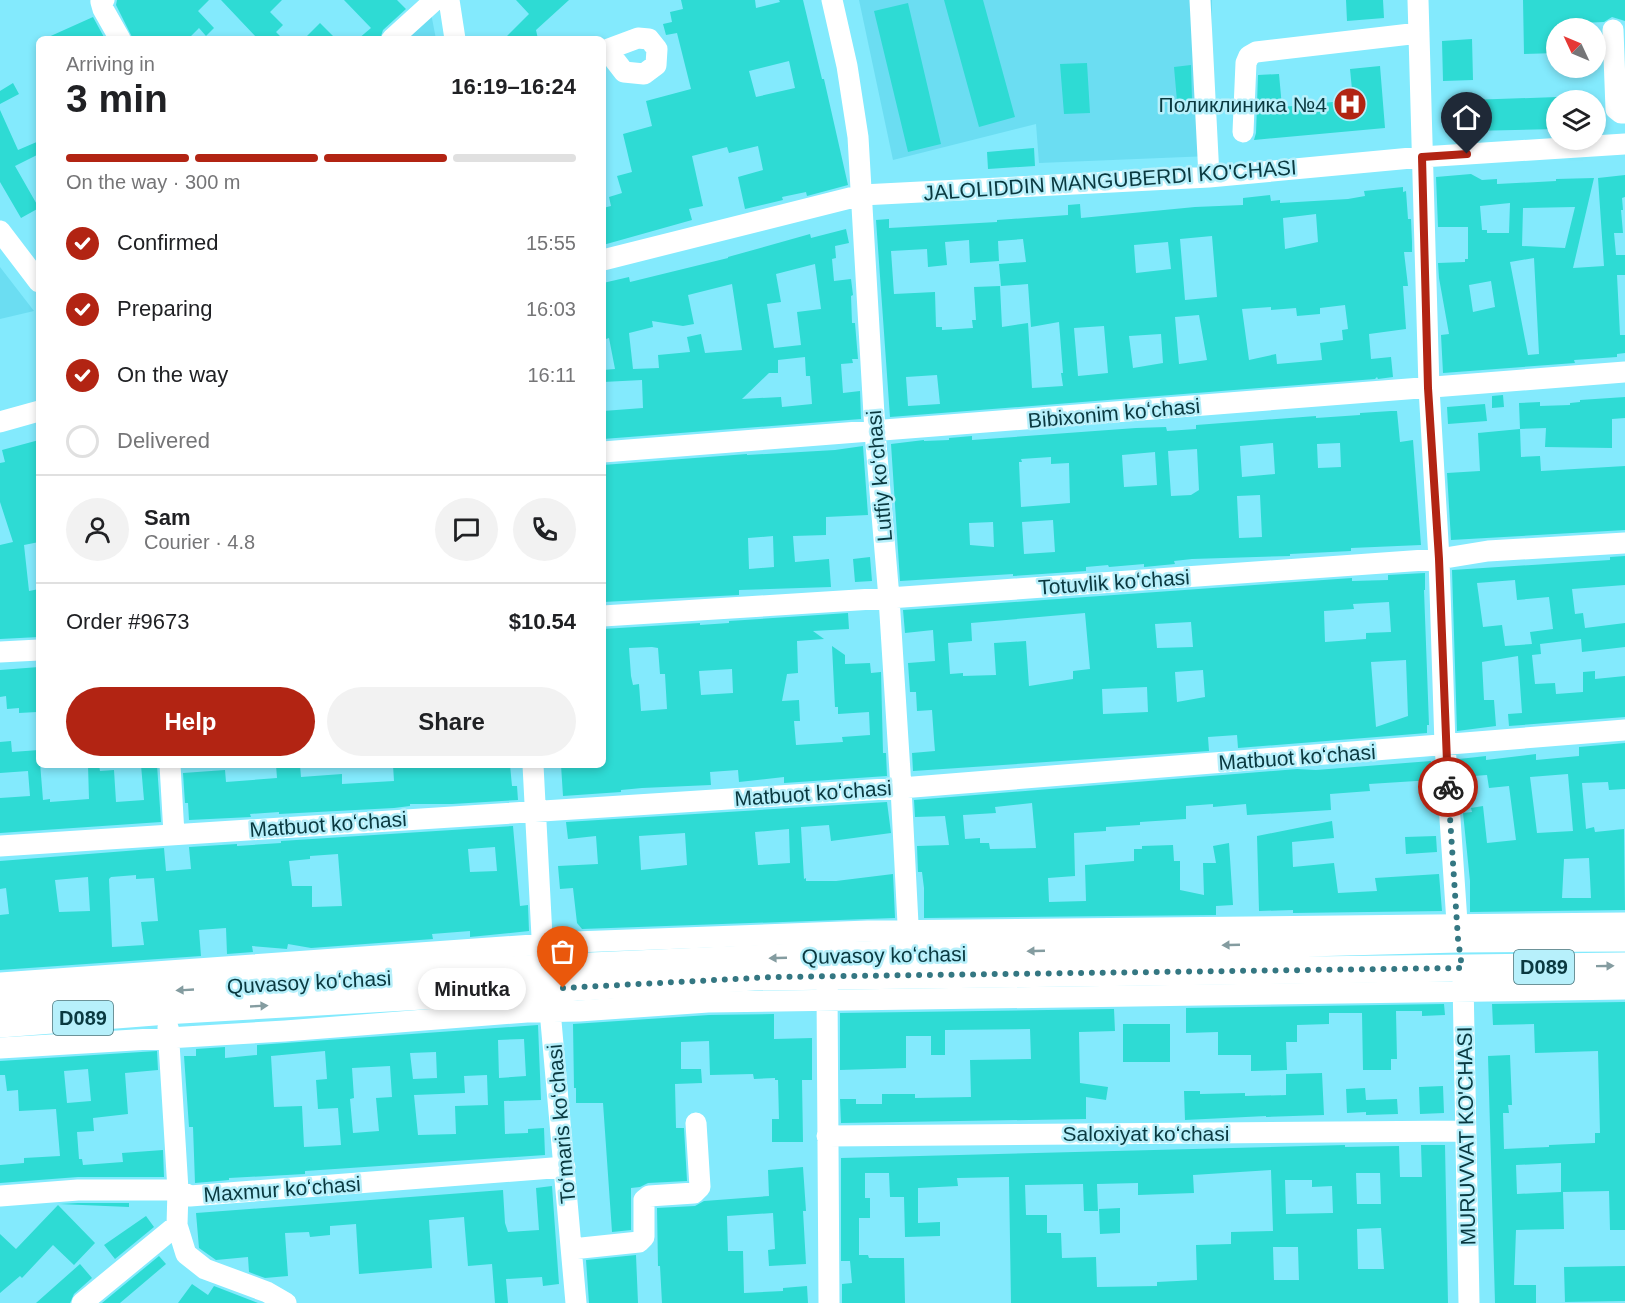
<!DOCTYPE html>
<meta charset="utf-8">
<style>
body{margin:0;font-family:Helvetica,sans-serif;background:#f2f2f2;color:#202124;height:100vh;display:flex;flex-direction:column;font-size:22px;white-space:nowrap}
*{box-sizing:border-box;margin:0}
p{font-size:20px;color:#757577}
.icon{flex:none;width:33px;height:33px;fill:none;stroke:currentColor;stroke-width:2;stroke-linecap:round;stroke-linejoin:round}
.map{position:relative;flex:1;overflow:hidden}
.drawer{position:absolute;left:36px;top:36px;width:570px;height:732px;display:flex;flex-direction:column;background:#fff;border-radius:9px;box-shadow:0 3px 9px #0003}
.drawer>*{flex:none}
.needle{width:39px;rotate:314deg}
.tools{position:absolute;left:1546px;top:18px;display:grid;gap:12px}
.tools a{display:grid;place-items:center;width:60px;height:60px;border-radius:50%;background:#fff;box-shadow:0 3px 9px #0003;font-size:30px}
.pin{position:absolute;display:grid;place-items:center;width:51px;height:51px;color:#fff;margin:-62px -26px;border-radius:50% 50% 50% 0;rotate:-45deg;box-shadow:0 0 6px #0007}
.pin .icon{rotate:45deg}
.courier{position:absolute;display:grid;place-items:center;width:60px;height:60px;margin:-30px;border:4px solid #b22413;border-radius:50%;background:#fff;color:#222;box-shadow:0 2px 8px #0007}
.bubble{position:absolute;height:42px;border-radius:21px;background:#fff;box-shadow:0 3px 9px #0003;font-size:20px;font-weight:700;line-height:42px;text-align:center}
.headline em{font-style:normal;font-weight:700}
.headline div{display:flex;flex-direction:column-reverse}
.headline{display:flex;align-items:center;justify-content:space-between;height:102px;padding:0 30px}
h1{font-size:39px;font-weight:700;line-height:45px}
.bar{display:grid;grid-template-columns:repeat(4,1fr);gap:9px 6px;align-content:center;height:72px;padding:0 30px}
.bar i{height:8px;border-radius:4px;background:#e0e0e0}
.bar .selected{background:#b22413}
.bar p{grid-column:span 4}
.line{display:flex;align-items:center;gap:15px;padding:0 30px;border-top:2px solid #e0e0e0}
.line div{flex:1}
.round{display:grid;place-items:center;flex:none;width:63px;height:63px;border-radius:32px;background:#f2f2f2}
ol{padding:0 30px;list-style:none}
li{display:flex;align-items:center;gap:18px;height:66px}
li p{margin-inline-start:auto}
li .icon{padding:6px;border-radius:50%;background:#b22413;color:#fff;stroke-width:4}
li:last-child{color:#757577}
li i{width:33px;height:33px;border:3px solid #e0e0e0;border-radius:50%}
.button{display:flex;gap:12px;margin-top:auto;padding:12px 30px}
.button a{flex:1;height:69px;border-radius:36px;background:#b22413;color:#fff;font-size:24px;font-weight:700;line-height:69px;text-align:center}
.button a+a{background:#f2f2f2;color:#202124}
.map>svg:first-child{display:block}
.built{fill:#6bddf2}
.building{fill:#2edbd4;fill-rule:evenodd}
.lines{fill:none;stroke-linecap:round;stroke-linejoin:round}
.minor{stroke:#fff;stroke-width:21}
.major{stroke:#fff;stroke-width:27}
.oneway{fill:#849ca0}
.done{stroke:#347782;stroke-width:6;stroke-dasharray:0 10.8}
.route{stroke:#b22413;stroke-width:8}
.labels{text-anchor:middle;dominant-baseline:central;stroke-width:5;stroke-linejoin:round;paint-order:stroke}
.shield{fill:#b7f0fb;stroke:#3e7078;stroke-width:1.5}
.shield-label{font-size:20px;font-weight:bold;fill:#0a3940}
.poi-label{font-size:21px;fill:#0a3940;stroke:#b7f0fb;text-anchor:end}
.street-label{font-size:21px;fill:#0a3940;stroke:#b7f0fb}
</style>
<div class="map">
<svg width="1625" height="1303" viewBox="0 0 1625 1303">
<rect width="100%" height="100%" fill="#83eafd"/>
<!-- built -->
<path class="built" d="M859 0H1212L1210 156 1039 163 1036 124 893 160Z
M430 8 436 39H397Z
M0 267 34 311 0 319Z"/>
<!-- building -->
<path class="building" d="M117 0H209L198 11 214 28 206 36 199 28 188 39H133L116 5Z
M221 0H282L270 12 283 25 276 32 283 39H258Z
M344 0H397L406 9 383 30 380 39H358L371 28Z
M516 0H569L536 30 538 39H504L529 14Z
M681 0H755L756 8 780 2 779 0H803L822 79H824L848 185 807 196 806 192 782 197 783 200 745 209 738 177 763 170 758 146 729 153 727 147 692 156 703 206 689 209 692 220 603 245V208L611 206 609 197 622 193 617 176 632 172 623 134 652 126 646 101 691 89 677 33 666 35 663 24 672 22 670 12 683 9ZM789 61 795 88 756 97 749 71Z
M944 0H983L1015 117 979 127Z
M1346 0H1383L1384 18 1347 21Z
M1523 0H1625V21L1612 17 1604 22 1557 24V53L1524 54Z
M908 3 941 144 908 152 874 11Z
M93 17 105 39H44Z
M320 23 336 39H304Z
M1472 39 1473 80 1443 81 1442 41Z
M1087 63 1090 113 1064 114 1060 64Z
M1191 65 1192 100 1177 101 1174 67Z
M1380 66 1385 128 1254 140 1256 133 1258 75 1279 74 1282 107 1353 100 1350 69Z
M13 83 19 94 0 104V91Z
M1557 97V129L1470 131 1469 100Z
M0 110 18 150 39 141V154L15 166 39 208 21 218 0 182Z
M1034 148 1035 166 988 169 987 152Z
M1471 174 1482 180 1497 179V184L1556 181V179L1594 178 1573 268 1604 266 1598 178 1625 175V197L1622 198 1623 210H1621L1623 233H1614L1616 255H1625V275H1617L1620 335H1625V353L1617 354V357L1574 360 1575 363 1443 373 1441 335 1449 334 1439 278 1438 263 1465 262V259H1468V227H1438L1436 177ZM1510 203 1509 233H1487V230H1482L1480 206ZM1575 207 1565 248 1522 246 1523 208ZM1534 258 1539 354 1528 355 1510 262ZM1491 281 1495 307 1473 312 1469 285Z
M1403 187V192L1406 191 1408 219H1411L1412 242V252H1404L1408 286H1403L1406 329 1369 334 1371 359 1391 357 1393 377 1378 379 1377 377 1375 379 890 417 876 220 889 219V228L997 222V220L1068 215V205L1080 204 1081 218 1195 207 1243 205V198L1270 195 1271 201 1280 200V203L1348 199 1365 196 1364 191ZM1316 214 1318 242 1285 249 1283 218ZM1212 236 1217 297 1185 300 1180 239ZM1023 239 1026 262 999 264 1001 286 1028 284 1031 327 1059 322 1063 373H1061L1063 386 1032 388 1028 323 1002 327 1000 286 974 287 976 320H972L973 328 942 330V327H936L935 292 894 294 891 251 927 249 928 267 947 265 945 242 969 240 970 263 999 261 998 241ZM1168 242 1171 269 1136 273 1134 245ZM1345 305 1348 329 1342 330 1343 340 1320 343 1322 360 1277 364 1276 354 1249 360 1242 309 1271 307V310L1296 308 1297 316 1320 314V308ZM1199 315 1207 360 1179 364 1175 317ZM1104 326 1108 373 1078 376 1074 328ZM1161 334 1163 363 1133 368 1129 336ZM937 375 940 404 908 406 906 377Z
M846 229 849 243 835 246 836 258 832 259 834 281 851 279 853 295 851 296 852 323H855L858 359H852L853 363 841 364 843 393 860 391 861 419 603 439V411L643 408 642 380 603 382V370L615 369 609 338 603 340V283L629 277 630 282 728 258V257L810 234 811 238ZM815 264 821 309 797 312 801 345 774 348 767 304 781 302 776 274ZM732 284 742 350 705 353 701 334 687 337 690 352 658 355 659 368 633 369 629 333 653 327 652 321 683 326 694 324 688 295ZM805 357 806 376H810L812 404 782 407 781 397 742 399 769 373H778V360Z
M1503 395 1504 407 1492 408V396Z
M1625 397V418L1612 419V448L1545 447 1546 428 1520 429 1519 403 1540 402V406L1570 405V403L1580 402V400Z
M1485 404 1487 421 1448 424 1447 407Z
M1391 411H1397L1400 442 1413 440 1421 545 1351 548V551L1290 554V556L1192 559 1174 561 1175 564 1144 567V564L1109 567 1108 565 1086 567V571L1013 576V574L900 581 891 444 924 440V441L949 440V438L972 436V440L1136 428 1166 427 1167 431 1196 429V425L1316 416V418L1360 415V413ZM1273 443 1275 474 1242 477 1240 446ZM1340 443 1341 467 1318 468 1317 444ZM1197 449 1199 490 1191 495 1171 496 1168 451ZM1155 452 1157 485 1124 487 1122 455ZM1051 457V464L1069 463 1070 503 1021 507 1019 462H1022L1021 459ZM1260 495 1262 537 1239 538 1237 496ZM1053 520 1055 552 1024 554 1022 522ZM993 522 994 547 970 545 969 523Z
M1520 429 1521 457 1540 456 1541 471 1625 466V530L1451 540 1447 473 1480 471 1478 433Z
M39 440V542L24 545 29 591 39 589V637L0 639V545L13 542 0 502V463L5 462 2 450Z
M863 446 868 515 826 517V535L793 536 795 562 829 559 831 587 739 590V595L603 602V465L747 454V455L835 450ZM773 536 774 567 749 569 748 538Z
M1625 556V585L1572 589 1575 614 1583 613 1585 628 1625 623V647L1582 652 1581 639 1540 644 1541 654 1532 655 1535 684 1555 683 1556 694 1583 692V672L1595 671V679L1625 676V717L1509 726 1508 714 1522 713 1518 656 1482 662 1484 700H1494L1496 726 1457 731 1452 570 1610 560V557ZM1515 580 1517 600 1549 597 1553 629 1530 632 1532 644 1505 646 1502 625 1483 627 1477 583Z
M870 557 872 581 855 582 853 559Z
M1425 573V590H1424L1429 725H1427V733L1238 748 1237 735 1208 737 1209 751 913 771 912 753 935 751 934 739 932 710 917 711 916 692H910L908 663 935 661 933 630 905 633 903 610 1352 578V581L1388 580V575ZM1389 602 1391 632 1366 633V639L1325 642 1324 611 1354 609 1353 604ZM1085 613 1090 669 1073 671V679L1029 686 1026 641 994 643 996 675 963 676V673L950 674 948 643 972 641 971 623ZM1191 622 1193 647 1157 648 1155 624ZM1406 660 1408 716 1376 727 1371 662ZM1203 670 1205 697 1177 702 1175 672ZM1147 687 1148 712 1103 714 1102 689Z
M848 613 849 629 813 631 824 639 797 641 798 673 787 674 782 701 799 700 800 721H794L796 745 843 742 842 737 870 735 869 712 838 714V707H835L832 646 845 655V664L870 663 871 673 881 672 883 753H886L887 776 784 783V777L739 782 738 770 710 772 711 785 642 788 621 790V792L563 796 561 765H603V629L700 623V625L729 623V621ZM652 647 658 648 660 674H665L667 709 641 711 639 684 633 685 631 676 629 648ZM732 669 733 693 701 695 699 671Z
M39 667V691L36 692 37 712 19 713V708L7 709 6 696 0 697V670Z
M11 741 12 752 39 750 43 800 50 799V802L89 799 88 765H99L100 771 114 770 116 802 144 800 141 765H157L161 822 0 833V798L30 796 28 771 0 773V742Z
M1625 743V789L1609 790 1608 782 1582 783 1586 829 1594 827 1595 832 1624 829 1625 910 1470 912V881L1463 813 1472 812 1471 808 1483 806 1487 843 1516 840 1509 786 1489 788 1487 775 1460 777 1459 759 1486 756V760L1536 754V760L1579 756V747ZM1568 774 1573 831 1537 833 1530 777ZM1589 858 1591 898H1562L1564 859Z
M1431 761 1432 780 1369 784 1370 791 1330 794 1331 810 1247 815 1246 804 1213 807V804L1186 806V819L1140 822V825L1106 827V831L1074 833 1075 876 1048 878 1049 902 1086 901 1085 865 1134 861V849H1142V846L1173 845 1174 861H1180V890L1204 895 1203 863H1216L1213 846 1229 843 1233 905 1216 906V915L924 918V888L922 872H918L917 846 949 845 945 816 915 817 914 800 1297 769 1316 770ZM1032 803 1036 848 990 849 989 843H980V838L965 839 963 815 996 813 995 807Z
M276 765H300L301 777 342 774V784L394 781 393 765H510L512 786H517L518 800 452 804H410V806L394 808 279 814V812L250 814 251 817 189 820 188 803H185L183 773 225 770 226 782 277 778Z
M887 802 891 833 831 841 829 825 801 827 804 879 806 878V881H836L893 874 895 918 582 929 577 923 573 888 560 889 558 866 598 864 596 836 568 839 566 822ZM789 829 790 863 758 865 755 832ZM685 833 687 865 641 870 639 836Z
M1332 821 1334 838 1292 842 1293 867 1334 863 1338 893 1377 891 1375 878 1439 874 1442 911 1293 913V910L1259 911 1257 836Z
M513 826 520 906 528 905 529 931 470 937V931L432 934 433 939 311 948 288 944 287 949 252 946 253 952 227 954 226 928 199 930 201 956 0 970V915L9 914 6 888 0 889V861L164 848 166 871 191 869 189 847 237 844V846L281 843V841ZM495 847 497 871 470 872 468 849ZM338 854 342 906 312 907V886H292L289 861 310 859V856ZM136 875V879L154 878 158 921 141 922 144 945 112 947 109 879 111 877ZM88 877 90 911 59 912 55 880Z
M1436 836 1437 852 1406 854 1405 837Z
M1625 1002V1230H1610L1609 1191 1563 1192 1564 1229 1516 1230 1514 1285H1536V1303H1495L1488 1056 1510 1055 1512 1105H1508L1509 1113H1503L1504 1149 1549 1147V1145L1595 1143V1133H1600L1598 1051 1535 1053 1534 1024 1493 1025 1492 1004ZM1561 1163V1192L1517 1194 1516 1165Z
M1444 1004 1445 1015 1422 1016V1011H1396L1397 1059H1391V1070H1363L1362 1013H1329V1024L1297 1025V1042H1286L1287 1070 1251 1071V1055H1218V1032L1186 1033V1008Z
M1114 1009 1115 1031 1079 1032 1080 1083 1108 1087 1106 1100 1086 1097V1119L841 1123 840 1099H856V1104H882V1094H915V1098L971 1097 970 1060 1031 1059 1030 1029 945 1030V1055H931V1036H906V1068L840 1070V1013Z
M774 1014V1039L812 1038V1080H802L803 1142H772V1119H779L778 1080H775V1078L754 1079 753 1074 710 1075 709 1041 681 1042V1069H701L702 1083 675 1084 676 1128H684L687 1181 648 1183 640 1187 631 1188V1230L612 1232 603 1103H576V1088H574L573 1024 709 1015Z
M1123 1024H1170V1062H1123Z
M538 1025 541 1100 504 1101 505 1134 528 1133V1129L544 1128 545 1155 305 1171V1174L229 1178V1180L195 1183 193 1127H189L184 1056H196V1049L225 1047V1058L257 1055V1045ZM524 1039 526 1076 499 1078 498 1040ZM325 1051 327 1079 316 1080 318 1109 338 1108 341 1145 304 1147 302 1106 274 1107 271 1056ZM436 1052 437 1078 413 1079 410 1053ZM390 1066 392 1097 376 1098 379 1131 353 1133 350 1099 354 1098 352 1068ZM487 1075 488 1105 455 1106 456 1134 418 1135 414 1095 465 1093 464 1076Z
M157 1051 158 1070 125 1073 128 1114 93 1118 94 1131 77 1132 79 1159H82L83 1165 123 1162 122 1153 163 1150 164 1177H78L0 1183V1165L24 1163V1158L60 1156 56 1109 19 1111 18 1090 7 1091 5 1075H0V1061ZM88 1069 91 1101 67 1103 64 1071Z
M1322 1073 1324 1115 1266 1117V1116L1185 1120 1184 1091H1200V1094L1245 1093V1096L1286 1095V1074Z
M1443 1086 1444 1113 1420 1114 1419 1087Z
M1365 1088 1366 1100 1397 1099 1398 1114 1366 1115V1112L1347 1113 1346 1089Z
M1345 1145V1147L1399 1146 1400 1177H1422L1421 1145H1445L1448 1303H1011L1009 1177 957 1178 958 1186 918 1188V1223L940 1222V1236L905 1237 904 1197H890L889 1173H865V1198H870V1218H859V1255H868L869 1258H904L905 1303H842V1284L852 1283 850 1261H841V1158ZM1271 1170 1273 1231 1231 1232V1244L1196 1245 1197 1280 1157 1282V1286L1097 1287 1096 1257 1062 1258 1061 1233H1047V1215H1026L1025 1185 1083 1184 1084 1211H1098L1097 1184 1138 1183V1195L1194 1193 1193 1175ZM1356 1173H1380L1381 1204H1357ZM1285 1180H1312V1187L1332 1186 1333 1213 1286 1214ZM1381 1228 1384 1269H1358L1357 1229ZM1273 1247H1298L1299 1280H1274Z
M803 1167 806 1211H803L806 1264 769 1266 768 1250 775 1249 773 1213 727 1216 728 1251H743L744 1293 783 1291V1288L807 1286 808 1303H662L660 1266H658L657 1208 695 1206 704 1201 769 1196 768 1170Z
M552 1186 559 1284 543 1286 542 1277 506 1279 508 1303H495L492 1264 468 1266 464 1217 429 1220 432 1268 359 1274 356 1224 330 1226V1235L310 1237 309 1232 285 1233 288 1276 265 1278 249 1272 248 1257 216 1260 199 1248 196 1213 503 1190 505 1223 508 1232 539 1230 536 1188Z
M78 1203H129V1207L59 1204Z
M58 1205 95 1243 74 1265 53 1245 22 1278 20 1276 0 1293V1234L16 1249Z
M1120 1208V1233L1100 1234 1099 1209Z
M146 1216 154 1227 115 1259 104 1245Z
M636 1255 638 1303H589L586 1260Z
M159 1256 166 1264 120 1303H102Z
M80 1264 92 1278 74 1294 70 1303H36Z
M1625 1266V1301L1565 1302 1564 1267Z
M192 1284 208 1295 214 1286 258 1303H178Z"/>
<g class="lines">
<!-- minor -->
<path class="minor" d="M104 0 101 2 103 9 120 39
M449 0 455 39
M832 0 847 66 858 137 875 432 889 598 901 788 909 943
M1200 0 1209 177
M1418 0 1429 388 1439 559 1445 745 1458 937
M1613 30 1616 109 1621 113H1625
M392 39 435 0
M603 51 638 38 649 39 657 49 656 65 644 74 624 72 607 50
M1243 132 1246 63 1249 56 1256 52 1419 33
M0 231 39 282
M603 260 862 195 1209 177 1422 157 1625 144
M0 422 39 411
M603 452 1625 372
M603 616 889 598 1439 559 1488 551 1625 543
M0 652 39 650
M170 765 174 834
M533 765 543 956
M0 846 901 788 1625 730
M1463 980 1469 1303
M0 983 575 942 868 931 1625 923
M827 988 829 1303
M549 999 576 1303
M168 1027 178 1190 177 1225 186 1254 205 1269 267 1292 286 1303
M0 1048 285 1031 527 1012 579 1011 708 1002 1625 989
M827 1136 1465 1131
M0 1196 78 1190H178L190 1196 565 1167
M572 1249 639 1242 644 1237V1200L649 1196 694 1193 700 1187 696 1123
M82 1303 177 1225"/>
<!-- major -->
<path class="major" d="M0 1003 525 969 816 956 1458 939 1625 938
M0 1024 180 1010 754 977 1625 966"/>
</g>
<!-- one-way arrows -->
<defs><path id="oneway-solid" d="M-6-.8H1V-3.2L6.5 0L1 3.2V.8H-6Z" transform="scale(1.5)"/></defs>
<g class="oneway">
<use href="#oneway-solid" transform="translate(1231 945) rotate(178)"/>
<use href="#oneway-solid" transform="translate(1036 951) rotate(178)"/>
<use href="#oneway-solid" transform="translate(778 958) rotate(178)"/>
<use href="#oneway-solid" transform="translate(1605 966) rotate(-1)"/>
<use href="#oneway-solid" transform="translate(185 990) rotate(177)"/>
<use href="#oneway-solid" transform="translate(259 1006) rotate(-3)"/>
</g>
<g class="lines">
<!-- done -->
<path class="done" d="M563 988 773 977 1462 968 1458 939 1448 787"/>
<!-- route -->
<path class="route" d="M1448 787 1439 559 1428 388 1422 157 1467 154"/>
</g>
<!-- icons -->
<defs>
<g id="hospital-disc" transform="scale(1.725)"><circle r="9.5" fill="#b22413" stroke="#b7f0fb"/><path d="M-5-5h3v3.5h4V-5h3V5h-3V1.5h-4V5h-3Z" fill="#fff"/></g>
</defs>
<g fill-rule="evenodd">
<use href="#hospital-disc" x="1350" y="104"/>
</g>
<g class="labels">
<!-- shield labels -->
<g class="shield">
<rect x="1514" y="950" width="60" height="34" rx="4.5"/>
<rect x="53" y="1001" width="60" height="34" rx="4.5"/>
</g>
<g class="shield-label">
<text x="1544" y="967">D089</text>
<text x="83" y="1018">D089</text>
</g>
<!-- poi labels -->
<g class="poi-label">
<text x="1327" y="104">Поликлиника №4</text>
</g>
<!-- street labels -->
<g class="street-label">
<text transform="translate(1110 180) rotate(-4)">JALOLIDDIN MANGUBERDI KO'CHASI</text>
<text transform="translate(1114 413) rotate(-5)">Bibixonim koʻchasi</text>
<text transform="translate(879 476) rotate(-95)">Lutfiy koʻchasi</text>
<text transform="translate(1114 582) rotate(-4)">Totuvlik koʻchasi</text>
<text transform="translate(1297 757) rotate(-4)">Matbuot koʻchasi</text>
<text transform="translate(813 793) rotate(-4)">Matbuot koʻchasi</text>
<text transform="translate(328 824) rotate(-4)">Matbuot koʻchasi</text>
<text transform="translate(884 955) rotate(-1)">Quvasoy koʻchasi</text>
<text transform="translate(309 982) rotate(-3)">Quvasoy koʻchasi</text>
<text transform="translate(561 1124) rotate(-95)">Toʻmaris koʻchasi</text>
<text x="1146" y="1133">Saloxiyat koʻchasi</text>
<text transform="translate(1466 1136) rotate(-91)">MURUVVAT KO'CHASI</text>
<text transform="translate(282 1189) rotate(-4)">Maxmur koʻchasi</text>
</g>
</g>
</svg>
<div class="tools">
<a><svg class="needle" viewBox="-14 -14 28 28"><path d="M0-13l5 13h-10z" fill="#e53935"/><path d="M0 13l5-13h-10z" fill="#757577"/></svg></a>
<a><svg class="icon" aria-label="layers" viewBox="0 0 24 24"><path d="M12 4l9 5-9 5-9-5zM3 14l9 5 9-5"/></svg></a>
</div>
<div class="pin" style="left:563px;top:988px;background:#ea580c"><svg class="icon" aria-label="bag" viewBox="0 0 24 24"><path d="M5 8h14l-1 12H6zM9 8a3 3 0 0 1 6 0"/></svg></div>
<div class="pin" style="left:1467px;top:154px;background:#1f2937"><svg class="icon" aria-label="home" viewBox="0 0 24 24"><path d="M3 11l9-7 9 7M6 9v11h12V9"/></svg></div>
<div class="courier" style="left:1448px;top:787px"><svg class="icon" aria-label="bike" viewBox="0 0 24 24"><circle cx="6" cy="16" r="4"/><circle cx="18" cy="16" r="4"/><path d="M6 16l4-8h5l3 8M10 8l3 8H6M13 5h3"/></svg></div>
<div class="bubble" style="left:418px;top:968px;width:108px">Minutka</div>
<section class="drawer">
<div class="headline"><div><h1>3 min</h1><p>Arriving in</p></div><em>16:19–16:24</em></div>
<div class="bar"><i class="selected"></i><i class="selected"></i><i class="selected"></i><i></i><p>On the way · 300 m</p></div>
<ol>
<li><svg class="icon" aria-label="check" viewBox="0 0 24 24"><path d="M5 12l5 5 9-10"/></svg>Confirmed<p>15:55</p></li>
<li><svg class="icon" aria-label="check" viewBox="0 0 24 24"><path d="M5 12l5 5 9-10"/></svg>Preparing<p>16:03</p></li>
<li><svg class="icon" aria-label="check" viewBox="0 0 24 24"><path d="M5 12l5 5 9-10"/></svg>On the way<p>16:11</p></li>
<li><i></i>Delivered</li>
</ol>
<div class="line" style="height:108px"><a class="round"><svg class="icon" aria-label="person" viewBox="0 0 24 24"><circle cx="12" cy="8" r="4"/><path d="M4 21q1-7 8-7t8 7"/></svg></a><div><b>Sam</b><p>Courier · 4.8</p></div><a class="round"><svg class="icon" aria-label="chat" viewBox="0 0 24 24"><path d="M4 5h16v11H9l-5 4z"/></svg></a><a class="round"><svg class="icon" aria-label="phone" viewBox="0 0 24 24"><path d="M5 4h4l2 5-3 2q2 4 5 5l2-3 5 2v4C11 20 4 13 5 4z"/></svg></a></div>
<div class="line" style="height:78px"><div>Order #9673</div><b>$10.54</b></div>
<div class="button"><a>Help</a><a>Share</a></div>
</section>
</div>
